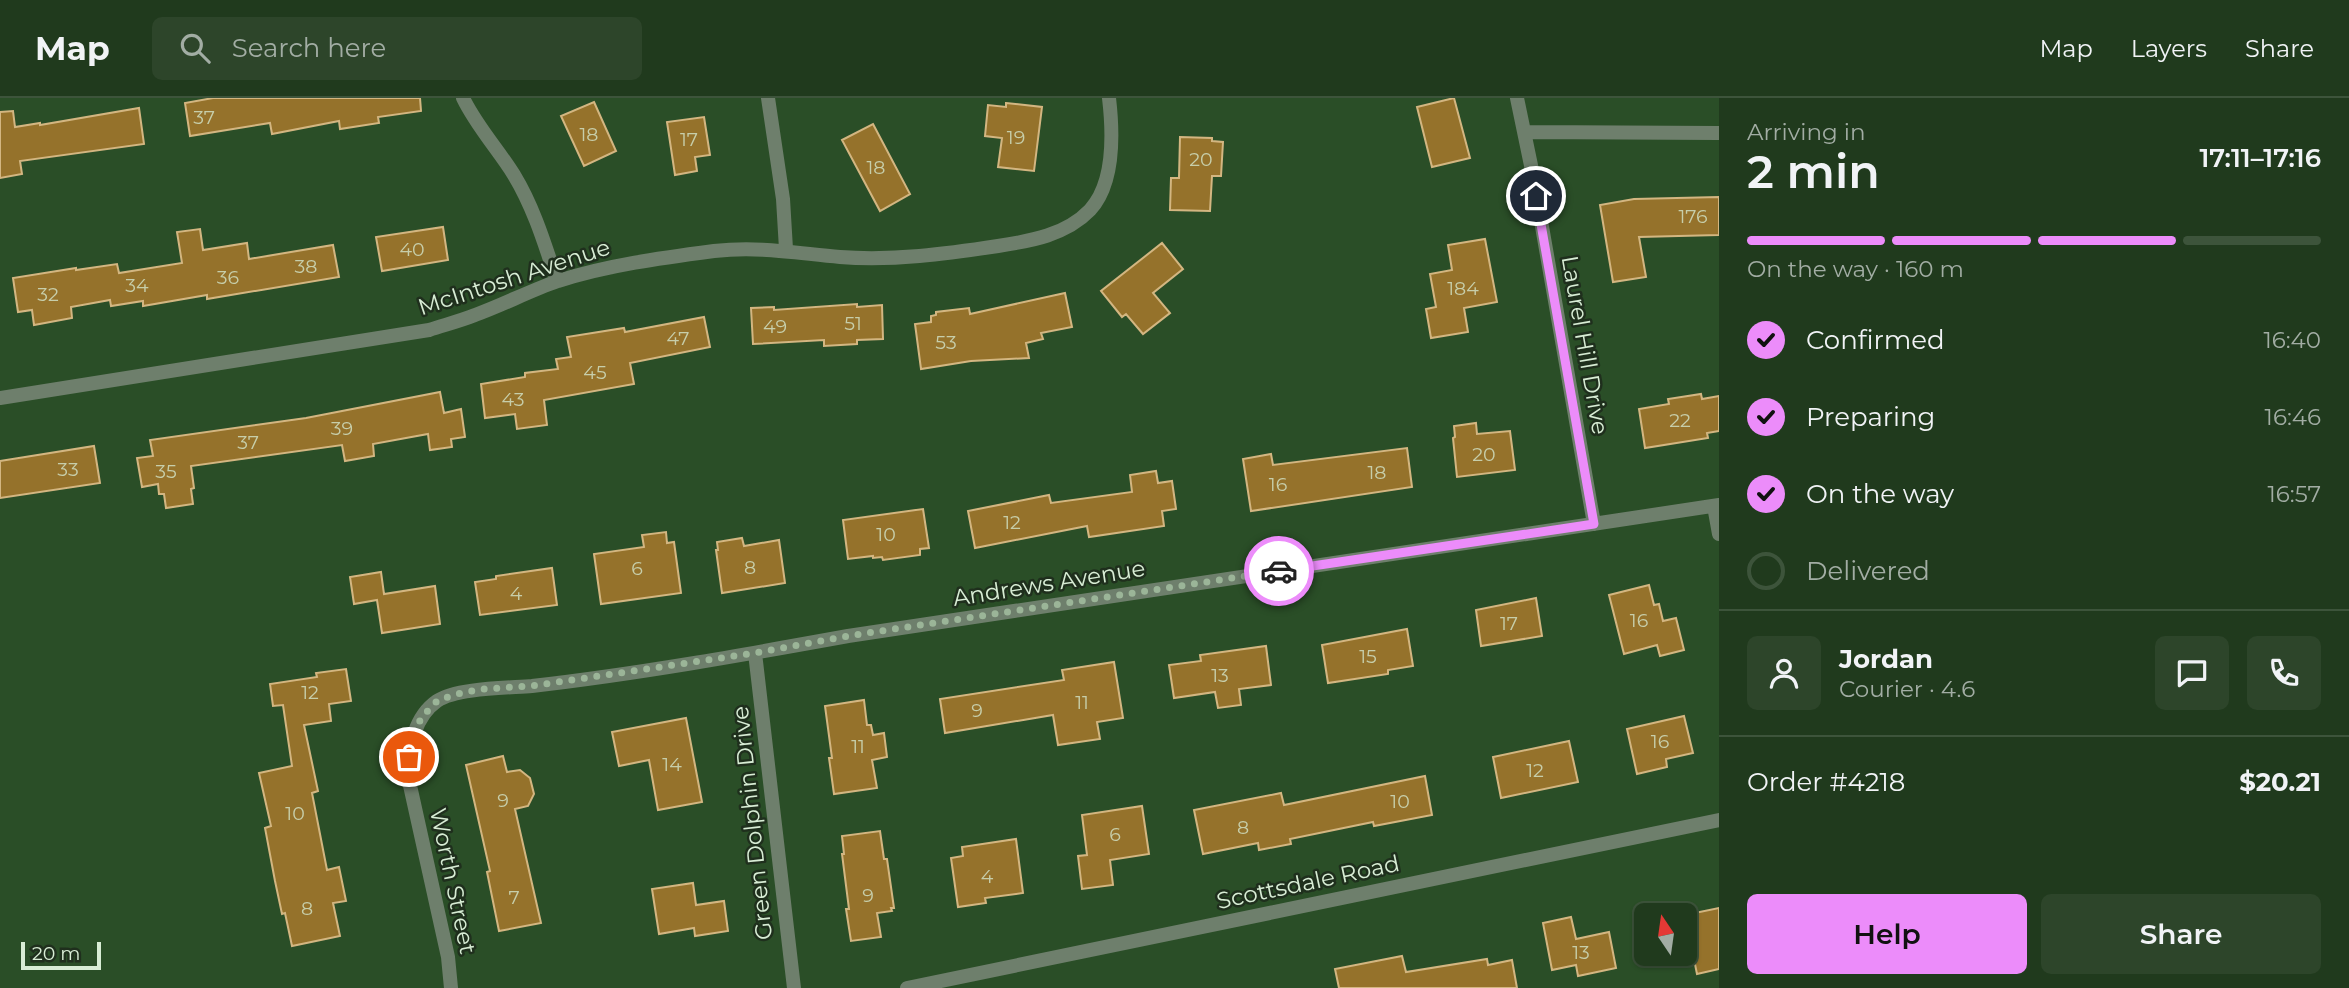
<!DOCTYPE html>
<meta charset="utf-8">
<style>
body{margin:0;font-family:Montserrat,sans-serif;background:#2d452a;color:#f1f3f6;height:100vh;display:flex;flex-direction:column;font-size:26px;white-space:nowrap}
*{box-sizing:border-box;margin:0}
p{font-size:23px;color:#a2ada4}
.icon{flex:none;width:38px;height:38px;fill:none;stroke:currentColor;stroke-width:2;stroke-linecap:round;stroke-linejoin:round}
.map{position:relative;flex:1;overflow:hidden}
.details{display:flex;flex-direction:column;background:#203a1d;width:630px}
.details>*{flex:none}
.needle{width:46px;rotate:347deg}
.tools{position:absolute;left:1634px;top:805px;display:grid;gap:14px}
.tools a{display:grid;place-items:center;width:63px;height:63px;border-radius:10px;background:#203a1d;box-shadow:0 2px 5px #0004,0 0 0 2px #3d543b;font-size:35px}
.scale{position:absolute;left:21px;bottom:18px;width:80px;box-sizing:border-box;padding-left:7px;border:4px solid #d8edd5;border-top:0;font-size:19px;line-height:24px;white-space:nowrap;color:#d8edd5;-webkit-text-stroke:5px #1f2f1d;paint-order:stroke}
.pin{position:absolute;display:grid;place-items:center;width:60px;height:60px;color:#fff;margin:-30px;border:4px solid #fff;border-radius:50%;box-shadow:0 2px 7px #0007}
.courier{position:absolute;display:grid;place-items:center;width:70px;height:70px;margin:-35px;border:5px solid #ec8cfa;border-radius:50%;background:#fff;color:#222;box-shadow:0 2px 9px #0007}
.overview em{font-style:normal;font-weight:600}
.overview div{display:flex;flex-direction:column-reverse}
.overview{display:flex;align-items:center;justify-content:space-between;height:119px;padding:0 28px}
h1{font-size:46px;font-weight:600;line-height:52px}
.bar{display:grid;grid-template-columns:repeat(4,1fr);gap:10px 7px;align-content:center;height:84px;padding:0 28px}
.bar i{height:9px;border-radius:5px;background:#3d543b}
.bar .selected{background:#ec8cfa}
.bar p{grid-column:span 4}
.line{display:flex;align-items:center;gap:18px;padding:0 28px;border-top:2px solid #3d543b}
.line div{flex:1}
.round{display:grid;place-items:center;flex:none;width:74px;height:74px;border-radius:10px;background:#2d452a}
ol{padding:0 28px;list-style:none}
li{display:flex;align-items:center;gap:21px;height:77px}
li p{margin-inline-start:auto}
li .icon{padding:7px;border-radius:50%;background:#ec8cfa;color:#111;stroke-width:4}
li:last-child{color:#a2ada4}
li i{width:38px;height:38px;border:4px solid #3d543b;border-radius:50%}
.cta{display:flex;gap:14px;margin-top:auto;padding:14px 28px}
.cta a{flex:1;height:80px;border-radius:10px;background:#ec8cfa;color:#111;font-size:28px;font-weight:600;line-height:80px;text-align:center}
.cta a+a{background:#2d452a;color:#f1f3f6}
header{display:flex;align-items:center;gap:42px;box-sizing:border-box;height:98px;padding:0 35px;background:#203a1d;border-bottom:2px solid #3d543b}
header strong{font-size:33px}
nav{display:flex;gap:38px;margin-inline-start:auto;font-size:24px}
.search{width:490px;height:63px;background:#2d452a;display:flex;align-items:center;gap:18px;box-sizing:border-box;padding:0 24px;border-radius:10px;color:#a2ada4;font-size:26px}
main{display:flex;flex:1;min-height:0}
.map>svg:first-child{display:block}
.building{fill:#95722b;stroke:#d3b681;stroke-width:2}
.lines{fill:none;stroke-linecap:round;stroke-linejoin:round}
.minor{stroke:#6e7f6c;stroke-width:14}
.done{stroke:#9bb598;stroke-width:7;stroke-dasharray:0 12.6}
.route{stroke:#ec8cfa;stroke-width:9}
.labels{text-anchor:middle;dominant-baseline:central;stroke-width:5;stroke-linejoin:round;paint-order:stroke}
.number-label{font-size:19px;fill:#c7ceaa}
.street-label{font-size:23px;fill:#d8edd5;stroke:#1f2f1d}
</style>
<header>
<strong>Map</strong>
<div class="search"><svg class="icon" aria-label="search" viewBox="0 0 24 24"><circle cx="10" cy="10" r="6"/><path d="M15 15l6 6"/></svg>Search here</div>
<nav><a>Map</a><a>Layers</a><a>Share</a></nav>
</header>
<main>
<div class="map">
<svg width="1719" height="890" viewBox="0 0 1719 890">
<rect width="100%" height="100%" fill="#2a4e27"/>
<!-- building -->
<path class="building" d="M213 0H420L421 13 378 19 379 25 340 31 339 23 272 36 270 25 190 38 185 5Z
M1454 0 1470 60 1432 69 1417 9Z
M594 4 616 53 584 68 561 18Z
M1006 5 1042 9 1034 73 998 69 1002 40 985 38 988 7 1006 9Z
M139 10 144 46 20 63 22 76 0 80V14L13 13 15 29 40 25V27Z
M704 19 710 57 695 59 697 73 675 77 667 24Z
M873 26 910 96 880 113 842 42Z
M1180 39 1212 40V43L1223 44 1221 78H1212L1210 113 1170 112 1171 80H1179Z
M1719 99V137L1639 139 1646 179 1613 184 1600 107 1634 101Z
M443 129 448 162 382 173 376 139Z
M200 131 203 152 247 145 249 161 333 147 339 179 207 201V197L143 208V203L111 208 110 202 71 209 72 220 34 227 32 212 18 214 13 180 76 170V172L117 166 119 175 182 165 177 134Z
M1485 141 1497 204 1464 210 1468 234 1431 240 1426 211 1436 209 1430 176 1452 172 1448 147Z
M1162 145 1183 171 1153 195 1170 215 1143 236 1126 216 1122 219 1101 193Z
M1065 195 1072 229 1041 235 1043 241 1026 245 1029 260 971 263 921 271 915 226 931 224V218L936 217V214L969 210 970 216Z
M857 206V209L882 207 883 241 857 242V246L824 248V242L753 246 751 210 774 209V212Z
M704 219 710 249 630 265 634 286 544 302 547 327 517 331 515 316 485 320 481 286 525 279V275L558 271 556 261 571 259 567 239 624 230 625 234Z
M440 294 444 315 461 311 465 339 451 341 452 349 430 352 428 336 373 346 374 358 345 363 342 347 191 368 194 390 191 391 193 406 166 410 164 396H159L158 386 142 389 137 360 153 358 150 342 306 320Z
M1701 296 1702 301 1719 298V333L1707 335 1708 340 1645 350 1639 311 1669 306 1668 301Z
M1476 325 1477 336 1510 333 1515 372 1457 379 1453 340 1455 339 1454 328Z
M94 348 100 385 0 400V363Z
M1407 350 1412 389 1251 413 1243 361 1271 356 1273 367Z
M1156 373 1158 385 1172 383 1176 411 1162 413 1164 428 1089 439 1087 428 975 450 968 413 1049 397 1051 405 1132 394 1130 377Z
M923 411 929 450 920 451V457L883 462 882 459 873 460V458L848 461 843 422Z
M666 434 667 445 674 444 681 495 601 506 594 456 644 449 642 437Z
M742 440 744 448 779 442 785 485 722 495 716 452H718L717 444Z
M552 470 557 507 480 517 475 484 496 481V478Z
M381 474 384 496 435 488 440 526 382 535 377 502 354 506 350 479Z
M1649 487 1654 507 1659 506 1663 523 1676 520 1684 552 1660 558 1657 547 1624 556 1609 497Z
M1536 500 1542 538 1481 548 1476 512Z
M1407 531 1413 568 1388 572V576L1328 585 1322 547Z
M1266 548 1271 587 1239 591 1241 607 1218 610 1215 594 1174 600 1169 567 1201 563 1200 557Z
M1114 564 1123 620 1097 624 1100 641 1058 647 1053 617 945 635 940 601 1064 582 1062 572Z
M346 571 351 603 329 606 331 623 304 627 318 693 312 695 327 772 339 769 346 803 333 805 340 838 292 848 285 815 282 816 275 783 265 730 271 728 259 675 292 668 283 607 273 608 270 586 317 579 316 575Z
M864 602 867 627H871L873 637 884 635 887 659 872 662 877 690 834 696 829 660H832L825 608Z
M1684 618 1693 655 1666 661 1667 669 1637 676 1627 631Z
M686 620 702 704 658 712 649 662 619 668 612 634Z
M1569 643 1578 684 1501 700 1493 659Z
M503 658 507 674 520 672 530 680 534 696 528 708 515 711 541 825 499 833 487 774 490 773 466 667Z
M1425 678 1432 717 1374 728 1373 724 1290 741 1291 746 1259 752 1258 745 1203 756 1194 712 1281 695 1284 707Z
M1142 708 1149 756 1110 762 1113 787 1082 791 1078 758 1087 757 1082 717Z
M880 733 884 761H887L894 810H891L892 813 877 815 881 839 851 843 846 811H849L842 756H844L842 738Z
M1016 741 1023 795 985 800 986 805 958 809 951 760 963 758 962 749Z
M693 785 696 807 724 803 728 833 695 838 694 830 659 836 652 791Z
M1719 810V871L1697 876 1685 817Z
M1571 819 1576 841 1609 834 1616 870 1578 878 1576 867 1552 872 1543 825Z
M1402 858 1406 874 1487 861 1488 867 1512 862 1517 890H1339L1335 871Z"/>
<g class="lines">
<!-- minor -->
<path class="minor" d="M463 0C477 29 498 51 514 77 534 110 545 147 557 183
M768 0 783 101 786 151
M1517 0 1533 77 1594 426
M1525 34 1719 35
M0 300 429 232C444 227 460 223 475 217 503 207 529 193 558 183 608 167 661 160 714 153 759 148 795 155 840 159 893 163 946 156 998 148 1031 143 1066 137 1090 112 1115 85 1113 34 1109 0
M1714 408 1719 436
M755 555 794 890
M451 890 448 859 407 674C410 648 414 619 437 603 456 590 508 590 532 588 637 576 743 557 848 538L1719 407
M907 890 1719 722"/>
</g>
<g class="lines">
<!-- done -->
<path class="done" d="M409 659 411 645 421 620 438 602 461 595 483 591 531 588 755 555 848 538 1279 473"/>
<!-- route -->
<path class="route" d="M1279 473 1594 426 1536 98"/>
</g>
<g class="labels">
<!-- number labels -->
<g class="number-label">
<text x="204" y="19">37</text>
<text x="589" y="36">18</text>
<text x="1016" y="39">19</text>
<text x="689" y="41">17</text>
<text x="1201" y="61">20</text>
<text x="876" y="69">18</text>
<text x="1693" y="118">176</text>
<text x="412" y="151">40</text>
<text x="306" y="168">38</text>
<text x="228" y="179">36</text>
<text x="137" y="187">34</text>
<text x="1463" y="190">184</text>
<text x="48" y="196">32</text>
<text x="853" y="225">51</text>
<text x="775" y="228">49</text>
<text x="678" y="240">47</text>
<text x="946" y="244">53</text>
<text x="595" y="274">45</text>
<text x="513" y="301">43</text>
<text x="1680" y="322">22</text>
<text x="342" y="330">39</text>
<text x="248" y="344">37</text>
<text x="1484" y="356">20</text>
<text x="68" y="371">33</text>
<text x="166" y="373">35</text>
<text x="1377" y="374">18</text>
<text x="1278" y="386">16</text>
<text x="1012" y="424">12</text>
<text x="886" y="436">10</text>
<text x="750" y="469">8</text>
<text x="637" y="470">6</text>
<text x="516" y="495">4</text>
<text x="1639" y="522">16</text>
<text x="1509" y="525">17</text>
<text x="1368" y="558">15</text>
<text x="1220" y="577">13</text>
<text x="310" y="594">12</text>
<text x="1082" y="604">11</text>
<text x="977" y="612">9</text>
<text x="1660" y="643">16</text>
<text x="858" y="648">11</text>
<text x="672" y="666">14</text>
<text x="1535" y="672">12</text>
<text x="503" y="702">9</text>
<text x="1400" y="703">10</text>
<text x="295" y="715">10</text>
<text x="1243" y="729">8</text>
<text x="1115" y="736">6</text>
<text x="987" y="778">4</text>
<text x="868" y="797">9</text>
<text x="514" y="799">7</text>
<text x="307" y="810">8</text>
<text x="1581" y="854">13</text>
</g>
<!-- street labels -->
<g class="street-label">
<text transform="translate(514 179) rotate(-18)">McIntosh Avenue</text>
<text transform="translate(1585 247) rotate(80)">Laurel Hill Drive</text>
<text transform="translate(1049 485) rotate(-9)">Andrews Avenue</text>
<text transform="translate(752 725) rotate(-96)">Green Dolphin Drive</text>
<text transform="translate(453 783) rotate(78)">Worth Street</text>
<text transform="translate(1308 784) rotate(-12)">Scottsdale Road</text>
</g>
</g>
</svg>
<div class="tools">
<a><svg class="needle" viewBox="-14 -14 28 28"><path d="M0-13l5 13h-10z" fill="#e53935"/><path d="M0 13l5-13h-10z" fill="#a2ada4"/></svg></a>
</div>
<div class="scale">20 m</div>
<div class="pin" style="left:409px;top:659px;background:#ea580c"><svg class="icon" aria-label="bag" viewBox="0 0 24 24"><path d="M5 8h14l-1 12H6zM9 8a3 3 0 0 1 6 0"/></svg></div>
<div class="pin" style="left:1536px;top:98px;background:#1f2937"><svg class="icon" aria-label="home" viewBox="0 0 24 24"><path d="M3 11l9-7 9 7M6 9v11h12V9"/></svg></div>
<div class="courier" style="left:1279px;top:473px"><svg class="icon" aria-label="car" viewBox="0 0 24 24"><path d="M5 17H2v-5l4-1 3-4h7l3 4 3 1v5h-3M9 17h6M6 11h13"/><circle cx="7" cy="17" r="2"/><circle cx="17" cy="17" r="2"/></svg></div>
</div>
<section class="details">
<div class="overview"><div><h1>2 min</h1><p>Arriving in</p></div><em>17:11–17:16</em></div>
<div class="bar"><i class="selected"></i><i class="selected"></i><i class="selected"></i><i></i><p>On the way · 160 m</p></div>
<ol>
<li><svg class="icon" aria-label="check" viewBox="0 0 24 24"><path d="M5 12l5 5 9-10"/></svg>Confirmed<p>16:40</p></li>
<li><svg class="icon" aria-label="check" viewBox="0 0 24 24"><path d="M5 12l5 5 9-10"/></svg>Preparing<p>16:46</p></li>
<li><svg class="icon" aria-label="check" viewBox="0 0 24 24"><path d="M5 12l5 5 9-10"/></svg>On the way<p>16:57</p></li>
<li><i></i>Delivered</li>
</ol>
<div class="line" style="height:126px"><a class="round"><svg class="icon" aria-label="person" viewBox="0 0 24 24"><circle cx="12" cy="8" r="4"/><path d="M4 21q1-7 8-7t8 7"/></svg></a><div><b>Jordan</b><p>Courier · 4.6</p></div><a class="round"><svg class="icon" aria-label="chat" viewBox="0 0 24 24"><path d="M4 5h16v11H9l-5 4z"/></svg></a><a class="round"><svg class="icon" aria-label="phone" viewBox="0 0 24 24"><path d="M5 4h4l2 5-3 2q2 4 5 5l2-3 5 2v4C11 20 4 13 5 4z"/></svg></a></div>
<div class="line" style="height:91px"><div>Order #4218</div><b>$20.21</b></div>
<div class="cta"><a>Help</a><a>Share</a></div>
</section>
</main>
